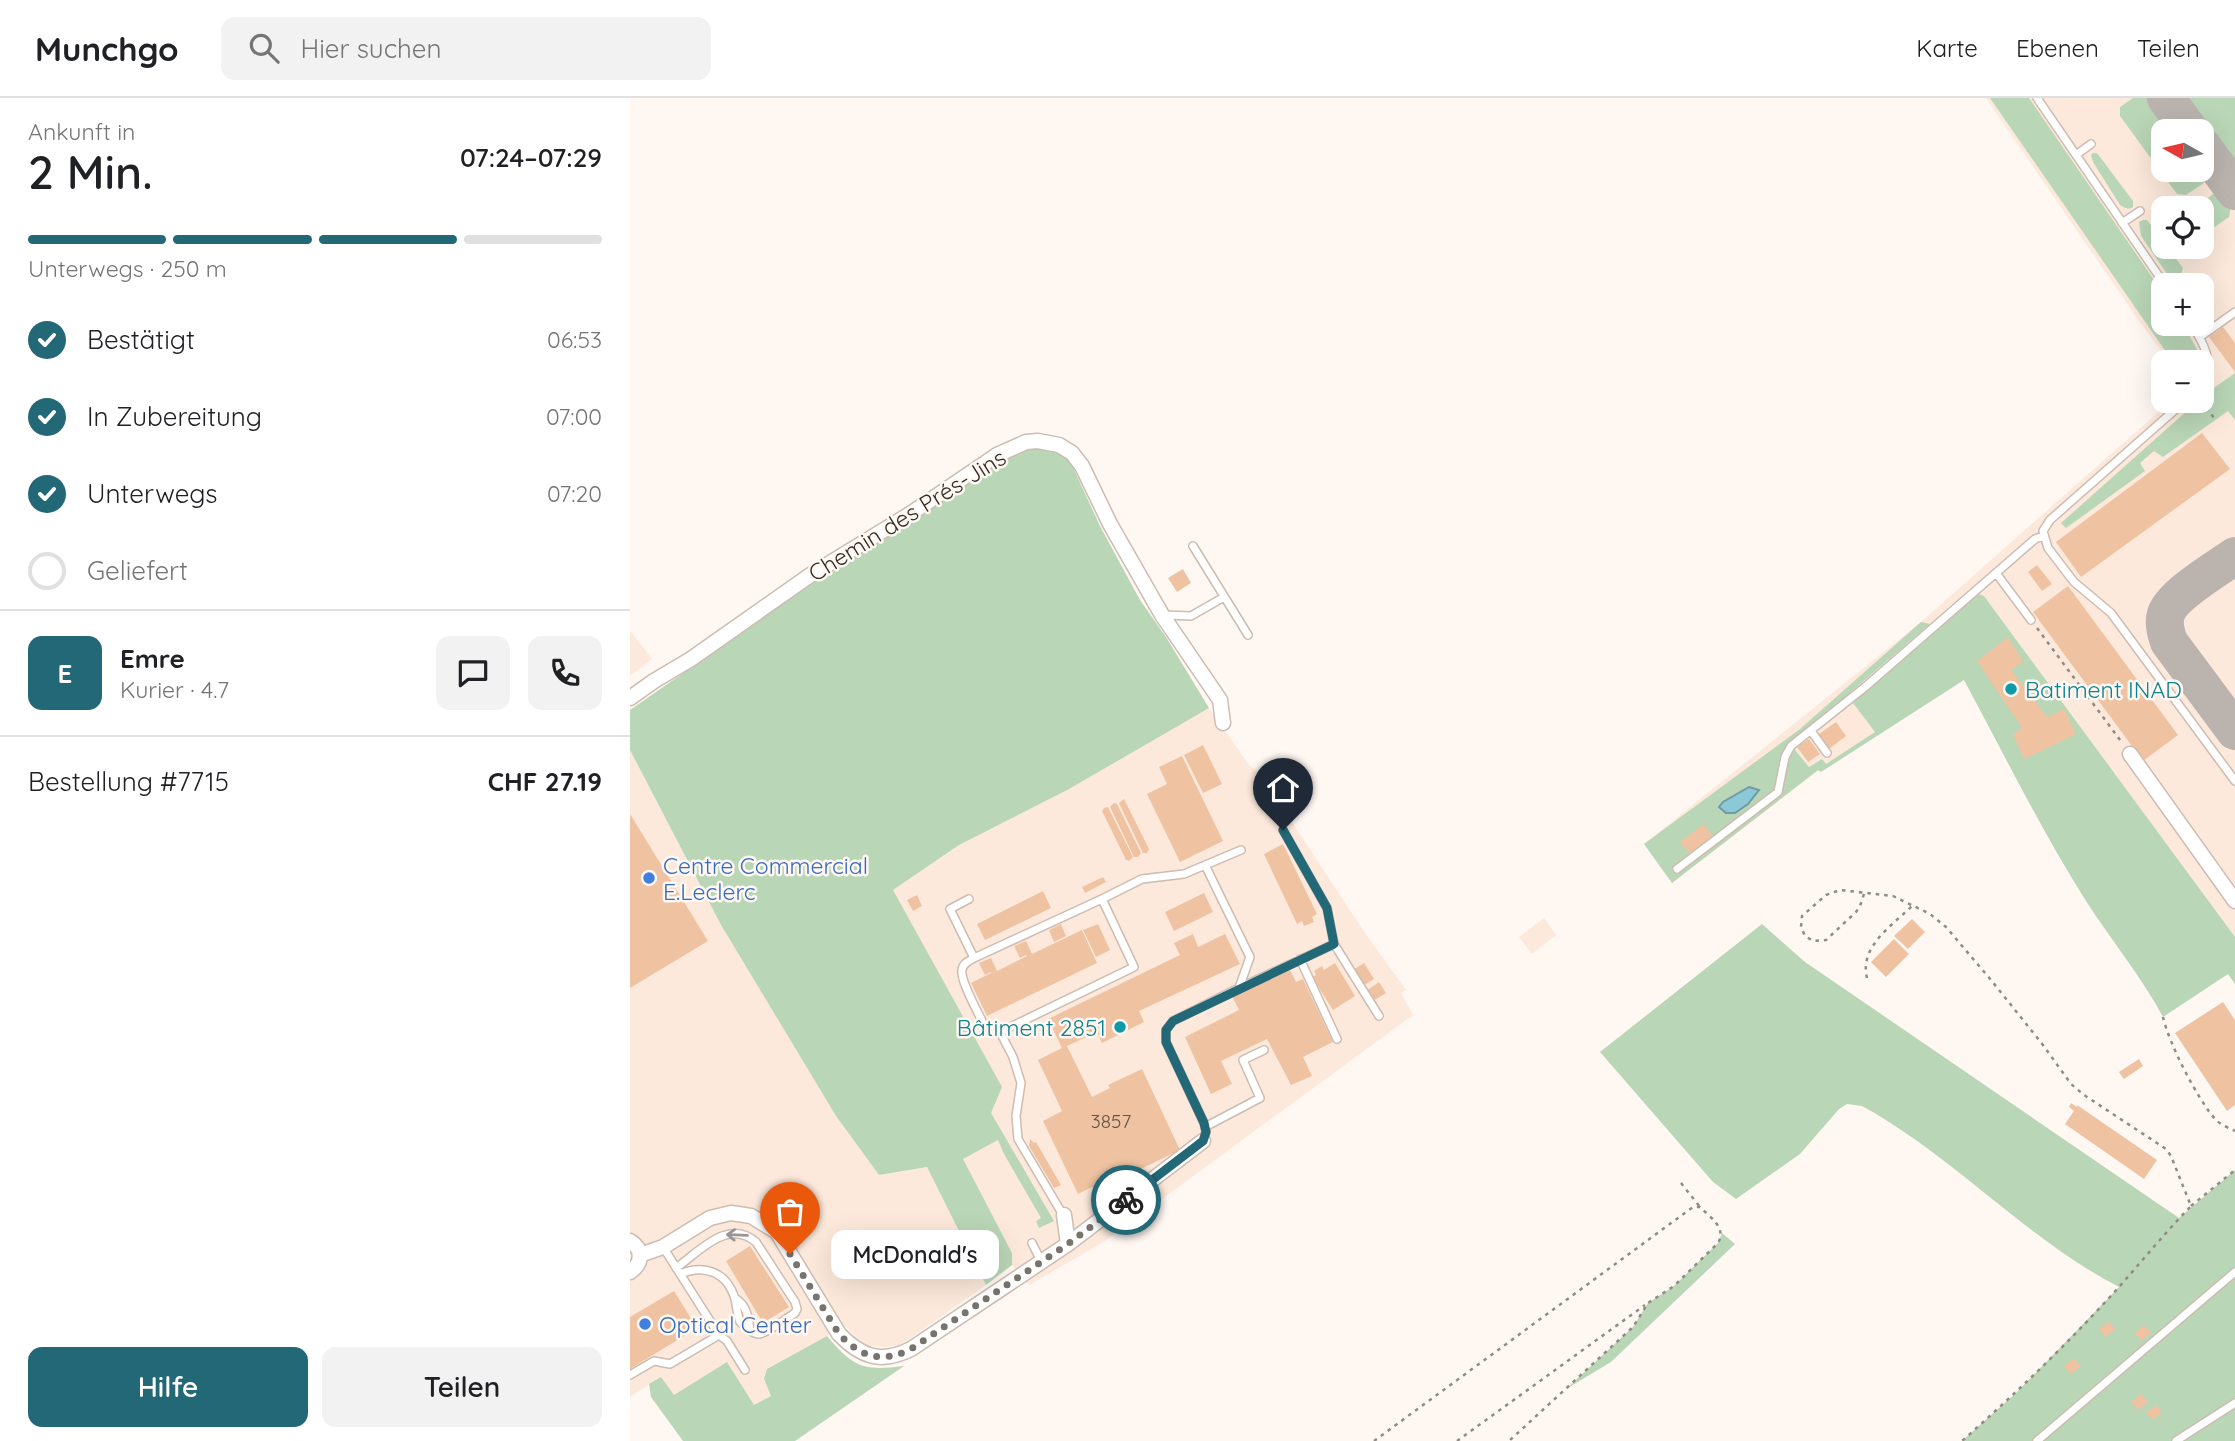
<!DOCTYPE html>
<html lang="de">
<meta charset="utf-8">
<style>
body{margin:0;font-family:Quicksand,sans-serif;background:#f2f2f2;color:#202124;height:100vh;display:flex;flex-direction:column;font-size:26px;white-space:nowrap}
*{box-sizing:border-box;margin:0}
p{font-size:23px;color:#757577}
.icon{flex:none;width:38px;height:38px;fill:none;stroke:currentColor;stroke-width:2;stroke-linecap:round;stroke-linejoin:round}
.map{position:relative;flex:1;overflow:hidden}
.panel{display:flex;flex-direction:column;background:#fff;width:630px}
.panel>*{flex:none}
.needle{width:46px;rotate:278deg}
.tools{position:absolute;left:1521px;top:21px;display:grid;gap:14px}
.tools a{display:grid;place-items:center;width:63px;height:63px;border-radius:14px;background:#fff;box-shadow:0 7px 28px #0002;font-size:35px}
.pin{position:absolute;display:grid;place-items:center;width:60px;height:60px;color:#fff;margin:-72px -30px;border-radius:50% 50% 50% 0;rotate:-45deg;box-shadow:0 0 7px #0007}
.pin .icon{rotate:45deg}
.courier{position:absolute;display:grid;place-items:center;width:70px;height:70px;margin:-35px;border:5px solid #226877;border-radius:50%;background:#fff;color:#222;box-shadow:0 2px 9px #0007}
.bubble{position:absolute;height:49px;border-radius:14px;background:#fff;box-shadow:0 7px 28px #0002;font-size:23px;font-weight:600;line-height:49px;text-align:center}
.head em{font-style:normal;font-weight:600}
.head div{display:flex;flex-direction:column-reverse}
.head{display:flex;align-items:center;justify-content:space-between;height:119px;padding:0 28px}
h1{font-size:46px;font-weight:600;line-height:52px}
.bar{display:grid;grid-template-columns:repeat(4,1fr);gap:10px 7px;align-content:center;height:84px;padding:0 28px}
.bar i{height:9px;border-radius:5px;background:#e0e0e0}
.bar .selected{background:#226877}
.bar p{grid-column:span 4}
.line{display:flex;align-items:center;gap:18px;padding:0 28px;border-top:2px solid #e0e0e0}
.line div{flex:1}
.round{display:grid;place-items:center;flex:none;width:74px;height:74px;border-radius:14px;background:#f2f2f2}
ol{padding:0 28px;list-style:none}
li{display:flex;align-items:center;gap:21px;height:77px}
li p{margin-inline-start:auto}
li .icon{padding:7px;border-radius:50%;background:#226877;color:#fff;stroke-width:4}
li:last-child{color:#757577}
li i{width:38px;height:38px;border:4px solid #e0e0e0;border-radius:50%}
.button{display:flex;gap:14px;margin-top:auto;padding:14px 28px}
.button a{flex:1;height:80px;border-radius:14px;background:#226877;color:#fff;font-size:28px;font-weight:600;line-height:80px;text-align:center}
.button a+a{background:#f2f2f2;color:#202124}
header{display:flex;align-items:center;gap:42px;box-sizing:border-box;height:98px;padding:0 35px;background:#fff;border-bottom:2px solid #e0e0e0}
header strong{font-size:33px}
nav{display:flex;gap:38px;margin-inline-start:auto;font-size:24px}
.search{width:490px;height:63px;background:#f2f2f2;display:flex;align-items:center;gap:18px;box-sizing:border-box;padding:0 24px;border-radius:14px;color:#757577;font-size:26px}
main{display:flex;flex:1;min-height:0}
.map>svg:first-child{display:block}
.built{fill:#fce9db;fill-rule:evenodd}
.green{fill:#b9d6b6}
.water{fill:#8bc9d9;stroke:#709aa4;stroke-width:2}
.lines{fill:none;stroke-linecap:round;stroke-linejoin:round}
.taxiway{stroke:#bab3ae;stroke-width:38}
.building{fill:#efc3a2}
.lane-casing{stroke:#cdbcb1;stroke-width:10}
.street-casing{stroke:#cdbcb1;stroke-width:17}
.path{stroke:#918a85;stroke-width:2.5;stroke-dasharray:3.5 5;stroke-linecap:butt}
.lane{stroke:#fff;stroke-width:7}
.street{stroke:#fff;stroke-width:14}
.oneway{stroke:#989693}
.done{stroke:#79736e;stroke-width:7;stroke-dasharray:0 12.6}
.route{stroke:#226877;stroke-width:9}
.culture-dot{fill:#0f9aa8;stroke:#fef7f2;stroke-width:2.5}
.shop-dot{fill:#3f7fe0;stroke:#fef7f2;stroke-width:2.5}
.labels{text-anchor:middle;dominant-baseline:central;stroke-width:5;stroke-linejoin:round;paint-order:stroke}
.number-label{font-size:19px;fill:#615246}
.street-label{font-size:23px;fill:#322c27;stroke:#fef7f2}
.culture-label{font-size:23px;fill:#0d838f;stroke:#fef7f2;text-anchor:start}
.shop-label{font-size:23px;fill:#366cbe;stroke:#fef7f2;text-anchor:start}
</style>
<header>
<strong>Munchgo</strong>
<div class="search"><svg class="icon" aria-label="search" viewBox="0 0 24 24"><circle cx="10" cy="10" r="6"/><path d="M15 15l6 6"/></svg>Hier suchen</div>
<nav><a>Karte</a><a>Ebenen</a><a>Teilen</a></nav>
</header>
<main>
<section class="panel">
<div class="head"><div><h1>2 Min.</h1><p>Ankunft in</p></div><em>07:24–07:29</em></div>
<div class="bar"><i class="selected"></i><i class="selected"></i><i class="selected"></i><i></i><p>Unterwegs · 250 m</p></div>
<ol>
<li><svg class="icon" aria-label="check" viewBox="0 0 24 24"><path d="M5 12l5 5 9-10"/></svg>Bestätigt<p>06:53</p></li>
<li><svg class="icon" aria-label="check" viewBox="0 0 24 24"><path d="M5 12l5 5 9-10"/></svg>In Zubereitung<p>07:00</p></li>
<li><svg class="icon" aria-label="check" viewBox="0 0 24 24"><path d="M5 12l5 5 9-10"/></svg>Unterwegs<p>07:20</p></li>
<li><i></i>Geliefert</li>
</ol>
<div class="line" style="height:126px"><b class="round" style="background:#226877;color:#fff">E</b><div><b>Emre</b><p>Kurier · 4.7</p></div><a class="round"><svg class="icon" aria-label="chat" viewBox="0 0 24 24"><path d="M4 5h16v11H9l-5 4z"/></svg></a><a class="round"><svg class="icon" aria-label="phone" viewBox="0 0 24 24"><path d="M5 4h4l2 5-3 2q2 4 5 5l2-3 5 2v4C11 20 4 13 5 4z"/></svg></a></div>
<div class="line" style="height:91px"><div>Bestellung #7715</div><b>CHF 27.19</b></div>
<div class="button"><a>Hilfe</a><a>Teilen</a></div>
</section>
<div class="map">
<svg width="1605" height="1343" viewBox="0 0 1605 1343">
<rect width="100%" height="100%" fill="#fef7f2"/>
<!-- built -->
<path class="built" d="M1356 0H1605V839L1354 498 1223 605 1245 634 1189 672 1042 785 1014 746 1291 524 1541 303H1572V264H1540L1507 220ZM1533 33H1572V72H1533ZM1533 110H1572V149H1533ZM1533 187H1572V226H1533Z
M1 534 22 561 0 578V535Z
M579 610 619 667 631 677 737 838 776 892 771 895 783 917 472 1145 399 1187 382 1167V1155L332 1061 374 1039 361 1015 263 792 329 747Z
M0 652 91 827 206 1018 249 1077 297 1069 356 1187 271 1247 254 1249 234 1247 215 1228 137 1271 134 1281 141 1298 124 1307 43 1298 31 1279 0 1299Z
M914 820 926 837 902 856 889 839Z"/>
<!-- green -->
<path class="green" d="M1360 0H1399L1533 195V226H1553L1568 253 1569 264H1543Z
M1503 0H1520L1545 33H1533V72H1572V69L1575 75 1574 85 1556 97 1547 96 1490 18V9Z
M1553 0H1605V70Z
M1463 55H1467L1503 103V109C1498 112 1495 110 1490 107L1463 64 1461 57Z
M1583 96 1592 97 1601 108 1599 119 1580 132 1572 128V110H1565Z
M1513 122H1517L1533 144V149H1537L1553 170 1551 177 1544 179 1537 176 1511 138 1509 124Z
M1605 275V322L1598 313 1533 359 1524 353 1510 365 1515 373 1436 430 1431 425 1568 303H1572L1574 297Z
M415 350 427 353 441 365 470 428 510 502 536 539 579 610 439 691 329 747 263 792 372 989 361 1015 424 1123 409 1130 406 1123 411 1120 374 1056 368 1042 333 1061 382 1155V1167L356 1187 297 1069 249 1077 206 1018 91 827 0 652V612L88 551 138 513 377 359 393 352Z
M1346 495 1354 498 1605 839V886L1598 876 1533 919C1511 878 1481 842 1456 803 1411 732 1374 656 1334 582L1191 674 1188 672 1042 785 1014 746 1170 631 1291 524 1300 526 1160 646 1179 669 1192 661 1196 666 1245 634 1223 605Z
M1132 826 1175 864 1549 1120 1605 1072V1343H1332L1387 1294 1489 1189C1396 1141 1325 1059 1232 1008L1217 1006 1209 1011 1170 1056 1106 1101 1083 1084 970 954Z
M1092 1135 1105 1146 981 1264 936 1291 1003 1229 1018 1205 1044 1188 1088 1145Z
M197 1238C224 1270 233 1273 274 1268L165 1343H53L21 1299 19 1286 31 1279 44 1297 97 1264 124 1307 141 1298 134 1281 137 1271Z"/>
<!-- water -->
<path class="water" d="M1119 689 1129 692 1118 706 1105 715H1096L1089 709 1093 704Z"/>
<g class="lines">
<!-- taxiway -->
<path class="taxiway" d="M1536 0 1560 33
M1572 48 1605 93
M1605 458C1588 470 1542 497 1536 516 1533 525 1536 535 1539 544L1605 633"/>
</g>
<!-- building -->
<path class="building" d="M1593 229 1605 245V274L1579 239Z
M1572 335 1600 371 1451 479 1426 444Z
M1407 467 1422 486 1412 493 1398 474Z
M553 471 561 485 547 494 538 480Z
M1438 488 1548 637 1513 663 1403 514Z
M1378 539 1393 563 1381 572 1417 619 1434 611 1446 636 1394 661 1383 636 1392 630 1347 563Z
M1206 624 1216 638 1199 651 1189 636Z
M1179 641 1190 656 1178 664 1167 649Z
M573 647 592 686 573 695 554 657Z
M552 658 593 743 550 764 517 696 537 686 529 669Z
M494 701 519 751 517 755H513L489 705Z
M484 705 487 706 511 755 508 759H504L480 709Z
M478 709 503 759 499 763 496 762 472 713 474 710Z
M0 716 78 843 0 890Z
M1074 726 1083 739 1060 756 1050 744Z
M653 746 687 816 682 819 684 824 674 828 672 823 667 826 634 756Z
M473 779 476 784 455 795 452 789Z
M413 793 421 810 355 842 347 826Z
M574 795 583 814 544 833 535 814Z
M287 797 292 808 283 813 277 802Z
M1282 821 1295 834 1278 851 1264 838Z
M431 826 436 838 424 844 419 832Z
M468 826 480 852 466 859 453 832Z
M452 832 467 865 357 918 341 885 361 875V874L355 877 349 865 361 860 367 873 397 858 396 857 390 860 384 848 396 843 402 856Z
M563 836 568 849 595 836 610 866 509 913 514 924 472 945 467 934 437 948 462 999 480 990 478 987 512 971 550 1052 467 1092 464 1088 448 1096 413 1023 432 1013 408 962 432 950 418 921 550 857 544 845Z
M1264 841 1279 856 1256 879 1241 864Z
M705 865 725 898 703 912 682 879 686 877 684 873 692 868 694 872Z
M734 865 744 881 733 888 723 872Z
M659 870 666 884 673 881 703 944 673 959 682 978 661 987 637 941 591 963 602 986 581 996 555 939 609 912 602 898Z
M749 884 756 895 743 903 736 893Z
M1593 904 1605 922V1007L1597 1013 1545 935Z
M1509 961 1513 968 1494 981 1489 974Z
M1441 1005 1447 1009V1007L1527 1062 1514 1081 1435 1026 1444 1013 1439 1009Z
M400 1041 404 1045 406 1044 431 1087 424 1090 399 1048Z
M120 1148 159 1209 133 1225 96 1163Z
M44 1193 67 1230 0 1271V1219Z
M1479 1223 1485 1231 1475 1239 1469 1231Z
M1514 1227 1521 1235 1511 1243 1505 1235Z
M1444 1260 1451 1268 1441 1276 1434 1268Z
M1511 1296 1518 1304 1508 1312 1501 1304Z
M1527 1307 1532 1315 1522 1322 1516 1314Z"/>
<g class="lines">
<!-- lane casing -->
<g class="lane-casing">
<path id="lane" d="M1407 0 1535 187
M1446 57 1461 46
M1492 125 1510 113
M1550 187 1560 181
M1561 226C1574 245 1585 265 1572 286
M1570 239 1605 214
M1555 303 1420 422 1413 433 1418 450 1444 484 1481 515 1605 683
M563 448 618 537
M1366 475 1401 522
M534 517 561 518 594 499
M1181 633 1197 655
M653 732 697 810 704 846
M1047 771 1148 694 1155 659 1161 648 1235 589 1405 441 1413 438
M339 801 320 811 344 860
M472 801 512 781 554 776 611 752
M670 861 707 941
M609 890 704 846 749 918
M370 934 504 869 472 801 344 860C339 863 333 865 332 872 330 883 349 916 354 927L370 934 383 959 391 985 386 1018 388 1041 433 1117
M575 1029 630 1000 613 962 634 952
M573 1043 576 1033 574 1025 536 944V932L543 923 609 890 620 859 575 767
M402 1145 411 1163
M46 1170C70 1153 98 1120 126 1144L165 1204 167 1211 165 1215C157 1220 138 1235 129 1236 122 1236 115 1228 110 1224 107 1216 107 1209 105 1201 97 1174 75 1166 50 1176
M105 1200C117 1208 118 1218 120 1232
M89 1237 97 1243 115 1272
M0 1277 24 1263 40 1266 89 1237 33 1149
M1407 1343 1605 1174
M1546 1343 1605 1305"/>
</g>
<!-- street casing -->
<g class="street-casing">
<path id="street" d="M0 600 24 583 61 561 179 478 280 416 367 357 396 344 408 343 429 347 442 355 452 368 480 426 532 517 590 602 593 625
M1500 656 1605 803
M434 1117 438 1146
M0 1143C13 1151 13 1165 0 1174
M10 1157 33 1149 80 1120 101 1115 121 1118 147 1134 209 1236C231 1259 251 1266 281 1251L438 1146 573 1043"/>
</g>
<!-- path -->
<path class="path" d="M1571 303 1585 321
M1407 530 1493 646
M1234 796 1230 808 1226 814 1196 842 1183 843 1175 838 1171 829 1172 818 1196 797 1210 792 1263 798 1300 816 1316 829 1361 882 1413 947 1441 986 1454 997 1536 1051 1541 1058 1561 1108C1527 1143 1498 1181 1464 1216 1422 1261 1378 1302 1332 1343
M1237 880C1229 848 1263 827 1283 807
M1533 919C1539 946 1568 1002 1586 1022 1591 1027 1599 1030 1605 1033
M1051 1085 1070 1109
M1561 1108 1605 1072
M744 1343 1063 1109H1070C1080 1119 1097 1130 1088 1145L1044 1188 1018 1205 1003 1229 879 1343
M827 1343 1015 1207"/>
<!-- lane -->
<use href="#lane" class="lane"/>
<!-- street -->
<use href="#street" class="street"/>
</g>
<!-- one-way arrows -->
<defs><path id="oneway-shaft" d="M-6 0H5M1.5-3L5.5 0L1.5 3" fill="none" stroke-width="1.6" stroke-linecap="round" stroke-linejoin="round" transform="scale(1.75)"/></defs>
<use class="oneway" href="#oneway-shaft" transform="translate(107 1137) rotate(-178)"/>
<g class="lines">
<!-- done -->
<path class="done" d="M160 1156 209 1236C231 1259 251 1266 281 1251L438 1146 496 1102"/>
<!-- route -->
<path class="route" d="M496 1102 573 1043 576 1034 574 1025 536 944V932L543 923 704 846 697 810 653 732"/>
</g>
<!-- markers -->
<g class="culture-dot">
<circle cx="1381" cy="591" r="7"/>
<circle cx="490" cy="929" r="7"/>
</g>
<g class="shop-dot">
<circle cx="19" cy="780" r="7"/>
<circle cx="15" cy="1226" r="7"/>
</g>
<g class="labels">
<!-- number labels -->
<g class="number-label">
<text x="481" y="1023">3857</text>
</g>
<!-- street labels -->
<g class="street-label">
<text transform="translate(277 417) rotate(-32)">Chemin des Prés-Jins</text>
</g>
<!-- culture labels -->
<g class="culture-label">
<text x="1395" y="591">Batiment INAD</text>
<text x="476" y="929" text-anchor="end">Bâtiment 2851</text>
</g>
<!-- shop labels -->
<g class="shop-label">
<text x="33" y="767">Centre Commercial<tspan x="33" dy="26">E.Leclerc</tspan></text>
<text x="29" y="1226">Optical Center</text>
</g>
</g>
</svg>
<div class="tools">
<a><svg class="needle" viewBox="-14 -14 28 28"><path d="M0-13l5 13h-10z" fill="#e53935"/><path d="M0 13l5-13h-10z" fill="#757577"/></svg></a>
<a><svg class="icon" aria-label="locate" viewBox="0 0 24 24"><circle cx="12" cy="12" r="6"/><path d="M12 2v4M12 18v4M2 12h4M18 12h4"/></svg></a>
<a>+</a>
<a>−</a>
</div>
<div class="pin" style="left:160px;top:1156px;background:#ea580c"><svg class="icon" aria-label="bag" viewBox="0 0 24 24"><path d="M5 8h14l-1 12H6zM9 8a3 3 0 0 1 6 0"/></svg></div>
<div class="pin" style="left:653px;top:732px;background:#1f2937"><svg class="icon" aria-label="home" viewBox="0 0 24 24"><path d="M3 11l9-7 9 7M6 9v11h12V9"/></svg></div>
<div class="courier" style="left:496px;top:1102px"><svg class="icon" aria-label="bike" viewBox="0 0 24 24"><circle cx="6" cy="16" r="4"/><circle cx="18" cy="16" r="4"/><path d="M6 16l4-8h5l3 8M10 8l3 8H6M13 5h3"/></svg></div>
<div class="bubble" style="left:201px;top:1132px;width:168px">McDonald's</div>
</div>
</main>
